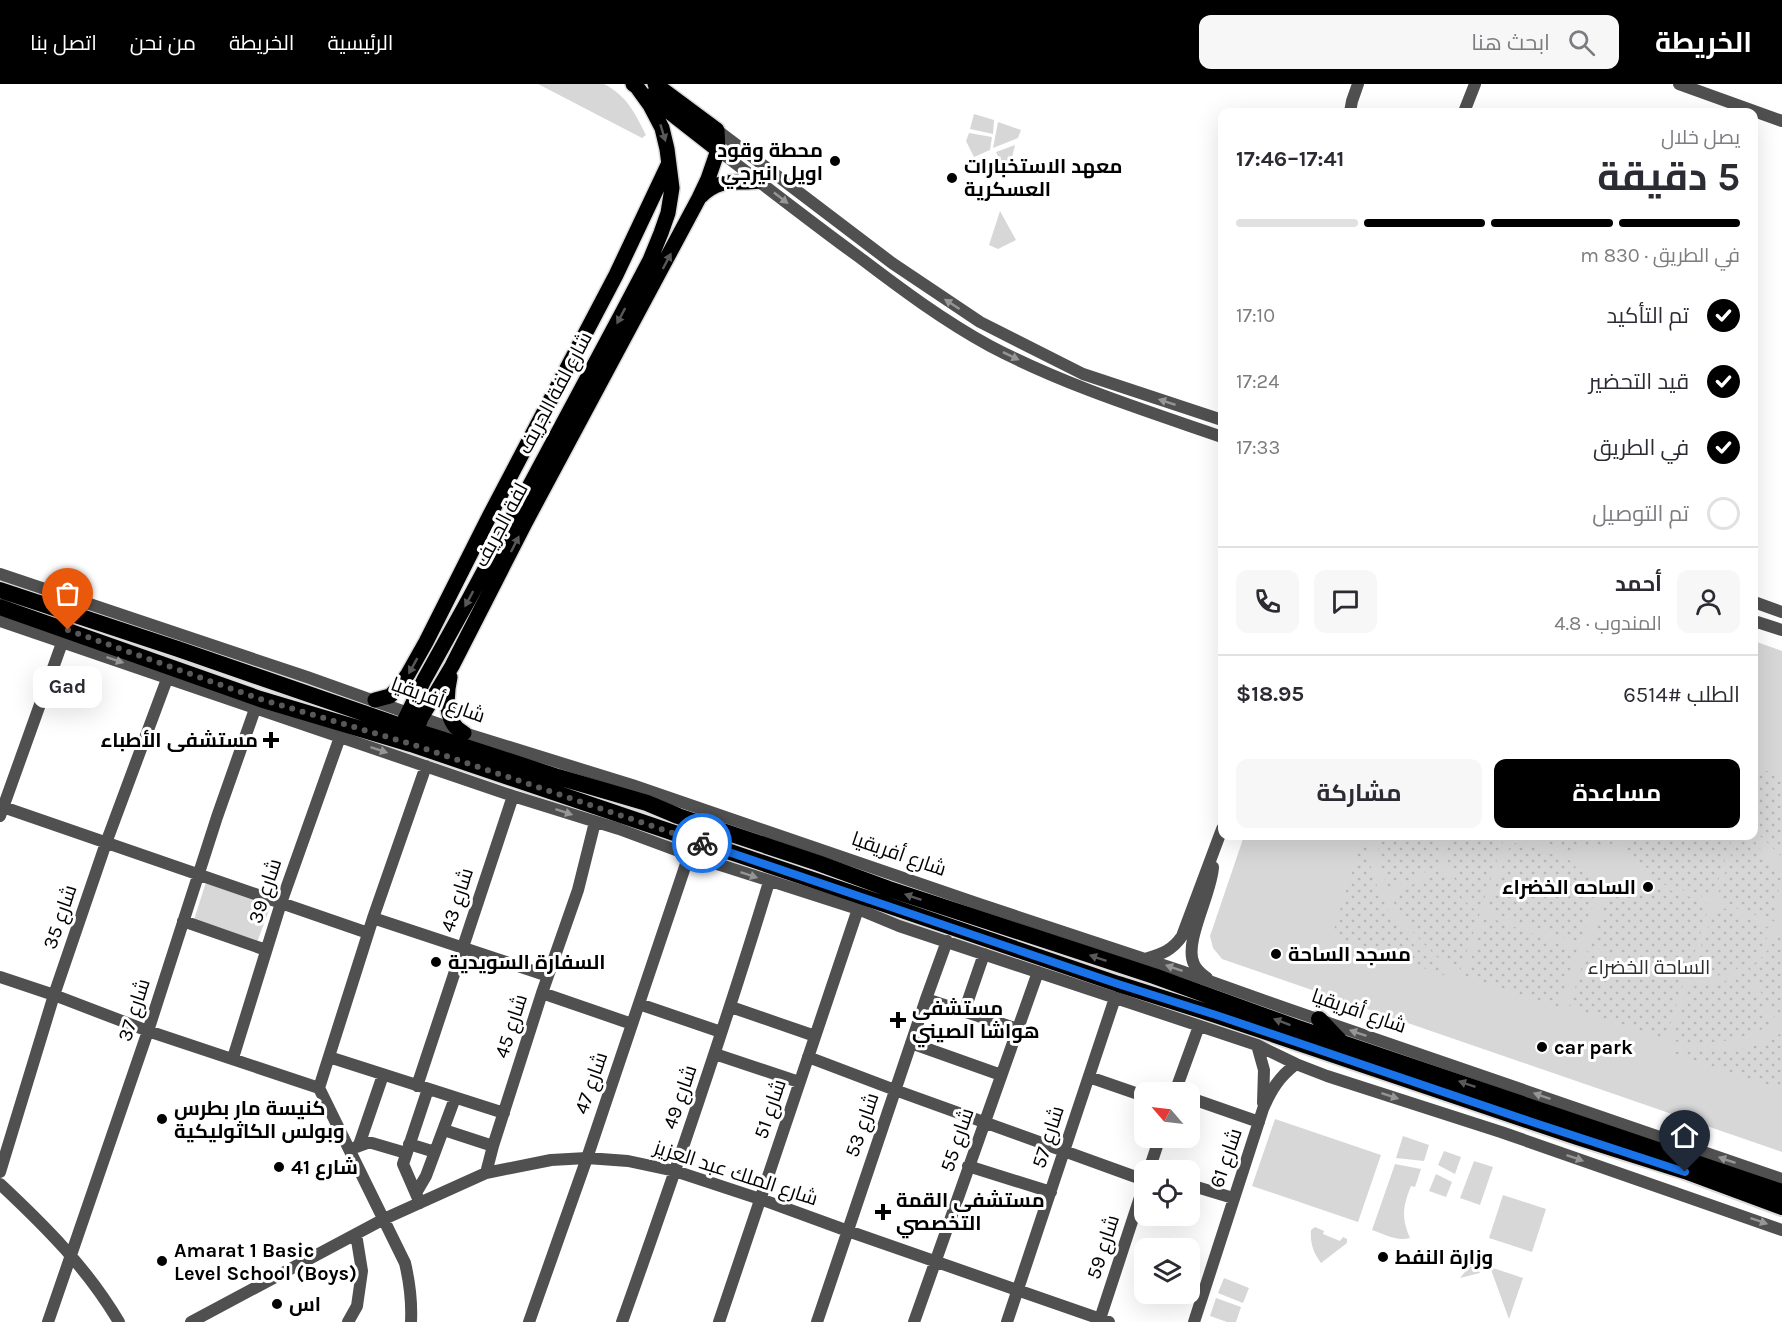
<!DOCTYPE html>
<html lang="ar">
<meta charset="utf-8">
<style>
body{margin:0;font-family:Karla,Cairo,sans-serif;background:#f7f7f7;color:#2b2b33;direction:rtl;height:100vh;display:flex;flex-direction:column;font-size:22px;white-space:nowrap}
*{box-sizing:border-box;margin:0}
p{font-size:20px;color:#7c7c81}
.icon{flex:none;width:33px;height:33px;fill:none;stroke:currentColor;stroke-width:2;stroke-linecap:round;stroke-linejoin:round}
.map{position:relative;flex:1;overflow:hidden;direction:ltr}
.sheet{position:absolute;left:1218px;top:24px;width:540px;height:732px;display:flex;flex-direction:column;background:#fff;border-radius:12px;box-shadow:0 6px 24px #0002;direction:rtl}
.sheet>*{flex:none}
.needle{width:39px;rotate:298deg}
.fabs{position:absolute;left:1134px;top:998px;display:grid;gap:12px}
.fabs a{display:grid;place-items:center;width:66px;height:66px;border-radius:12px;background:#fff;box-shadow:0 6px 24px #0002;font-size:30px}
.pin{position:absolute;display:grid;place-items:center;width:51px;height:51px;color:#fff;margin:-62px -26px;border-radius:50% 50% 50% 0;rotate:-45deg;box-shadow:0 0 6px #0007}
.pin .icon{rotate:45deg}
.courier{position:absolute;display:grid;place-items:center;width:60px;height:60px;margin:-30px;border:4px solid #1a73e8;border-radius:50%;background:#fff;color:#222;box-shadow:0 2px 8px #0007}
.bubble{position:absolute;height:42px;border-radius:12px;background:#fff;box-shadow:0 6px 24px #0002;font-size:20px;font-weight:700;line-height:42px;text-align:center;direction:rtl}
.headline em{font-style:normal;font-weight:700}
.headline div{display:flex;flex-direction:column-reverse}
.headline{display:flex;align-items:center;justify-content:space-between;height:102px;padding:0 18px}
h1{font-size:39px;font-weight:700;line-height:45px}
.bar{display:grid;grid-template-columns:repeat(4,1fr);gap:9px 6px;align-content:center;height:72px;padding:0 18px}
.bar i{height:8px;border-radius:4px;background:#e1e1e2}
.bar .current{background:#000}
.bar p{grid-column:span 4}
.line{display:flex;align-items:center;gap:15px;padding:0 18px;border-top:2px solid #e1e1e2}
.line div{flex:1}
.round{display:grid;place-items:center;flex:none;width:63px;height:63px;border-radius:12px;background:#f7f7f7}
ol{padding:0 18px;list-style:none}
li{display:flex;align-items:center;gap:18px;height:66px}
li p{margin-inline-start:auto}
li .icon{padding:6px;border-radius:50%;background:#000;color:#fff;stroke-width:4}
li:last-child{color:#7c7c81}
li i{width:33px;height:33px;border:3px solid #e1e1e2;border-radius:50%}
.action{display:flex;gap:12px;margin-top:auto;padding:12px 18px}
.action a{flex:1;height:69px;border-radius:12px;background:#000;color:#fff;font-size:24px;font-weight:700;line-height:69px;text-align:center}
.action a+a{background:#f7f7f7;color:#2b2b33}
header{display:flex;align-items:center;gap:36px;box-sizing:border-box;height:84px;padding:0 30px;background:#000;color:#fff}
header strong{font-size:28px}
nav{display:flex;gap:33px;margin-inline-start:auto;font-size:21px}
.search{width:420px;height:54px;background:#f7f7f7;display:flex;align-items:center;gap:15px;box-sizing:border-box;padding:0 21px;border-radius:12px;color:#7c7c81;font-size:22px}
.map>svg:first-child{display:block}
.green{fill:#d7d7d7}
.garden{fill:url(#garden-dots)}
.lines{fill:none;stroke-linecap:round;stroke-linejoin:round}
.major-casing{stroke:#dbdbdb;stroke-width:18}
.highway-casing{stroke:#dbdbdb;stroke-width:20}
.minor{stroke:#505050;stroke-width:12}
.major{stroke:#000;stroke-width:15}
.highway{stroke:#000;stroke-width:16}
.oneway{fill:#595959}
.oneway2{fill:#969696}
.done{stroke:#595959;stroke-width:6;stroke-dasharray:0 10.8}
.route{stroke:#1a73e8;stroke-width:8}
.poi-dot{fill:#000;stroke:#fff;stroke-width:2}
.labels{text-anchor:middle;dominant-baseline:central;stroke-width:6;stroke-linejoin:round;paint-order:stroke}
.poi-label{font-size:20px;font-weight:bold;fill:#000;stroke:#fff;text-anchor:start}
.street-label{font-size:20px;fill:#000;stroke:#fff}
.park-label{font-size:20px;fill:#2e2e2e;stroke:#fff}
</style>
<header>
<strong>الخريطة</strong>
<div class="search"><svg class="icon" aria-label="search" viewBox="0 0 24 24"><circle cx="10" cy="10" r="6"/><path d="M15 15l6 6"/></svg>ابحث هنا</div>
<nav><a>الرئيسية</a><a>الخريطة</a><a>من نحن</a><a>اتصل بنا</a></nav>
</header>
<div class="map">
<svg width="1782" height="1238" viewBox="0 0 1782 1238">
<defs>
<pattern id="garden-dots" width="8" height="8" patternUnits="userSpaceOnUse" patternTransform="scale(1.5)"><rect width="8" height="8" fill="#d7d7d7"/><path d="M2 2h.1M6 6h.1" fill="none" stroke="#b7b7b7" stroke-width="1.8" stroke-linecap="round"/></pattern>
</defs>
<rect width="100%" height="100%" fill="#fff"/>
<!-- green -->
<path class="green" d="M538 0H604C627 12 635 29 646 51L642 54Z
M974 30 994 36 993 50 970 45Z
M998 38 1021 46 1018 54 993 64Z
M969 49 992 53 990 66 974 73 966 57Z
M1015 61 1010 81 1003 84 996 68Z
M1000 127 1016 156 998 165 989 161Z
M1754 557 1782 567V1068L1222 875 1213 864 1210 852 1244 752H1754Z
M206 798 271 821 256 861 193 839Z
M1275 1035 1381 1071 1358 1138 1252 1102Z
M1403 1052 1429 1061 1424 1077 1396 1074Z
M1444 1067 1461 1073 1455 1090 1438 1081Z
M1474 1077 1493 1083 1480 1121 1460 1114Z
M1395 1080 1421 1085 1415 1103 1411 1102C1403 1122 1401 1133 1410 1154 1397 1158 1384 1150 1372 1146Z
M1436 1090 1452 1098 1446 1113 1429 1107Z
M1503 1111 1546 1125 1532 1168 1489 1154Z
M1315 1143 1324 1147 1323 1150 1340 1157 1343 1153 1347 1155V1159L1321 1179C1313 1168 1310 1159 1311 1146Z
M1474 1177 1480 1189 1460 1194Z
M1490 1183 1523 1194 1509 1235Z
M1224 1194 1249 1204 1243 1219 1218 1209Z
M1216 1214 1241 1223 1236 1238H1227L1210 1232Z"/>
<!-- garden -->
<path class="garden" d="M1760 684 1782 694V773L1754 746V704Z
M1363 752H1368C1368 759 1368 768 1369 775 1380 826 1413 870 1458 896L1332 852Z
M1378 752H1439L1440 771 1442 780 1390 805 1387 804 1378 774Z
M1445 752H1502L1504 754 1482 822C1476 821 1474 818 1470 814 1451 796 1444 777 1445 752Z
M1525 752H1616L1613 759C1608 761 1603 764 1598 764 1585 765 1585 757 1574 769Z
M1628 752H1733L1713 812 1707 814 1653 797 1648 784 1633 778 1630 770 1624 765Z
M1737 752H1751L1767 775 1782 791 1777 815V833L1776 838 1721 819 1718 810Z
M1518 758 1574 778 1576 785 1588 790 1599 805 1580 860 1486 827 1510 762Z
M1444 784C1453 802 1462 818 1480 829L1460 887 1437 873 1421 857 1400 833 1391 812Z
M1648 799 1705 818 1709 823 1686 895 1591 863 1610 806 1621 805 1625 801 1643 805Z
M1721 823 1772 845C1756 875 1745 886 1712 893 1704 895 1697 898 1689 895L1713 829Z
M1485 832 1577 866 1558 923 1465 892Z
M1782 843V932L1776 937 1748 884C1768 871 1771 861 1782 843Z
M1587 867 1684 898 1665 956 1569 923Z
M1745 886 1772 940C1740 958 1707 962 1671 957L1690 899C1711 905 1728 898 1745 886Z
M1782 949V1006L1670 968 1740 965 1761 960Z"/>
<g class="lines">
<!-- major casing -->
<g class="major-casing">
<path id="major" d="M649 12 718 66
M701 112C721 93 734 100 759 97
M450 593C446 611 444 640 464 649
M375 616 390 612 399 603 408 590 426 558 490 431 616 191 668 81
M397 652 424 596 469 515 621 231 650 176 661 149 668 129 672 104 667 65 662 44 650 21 637 3 633 0
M412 658 421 634 452 582 525 439 699 114 708 95 718 66 717 46 655 0"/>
</g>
<!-- highway casing -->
<g class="highway-casing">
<path id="highway" d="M0 506 178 565 401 642 558 693 647 719 678 732 818 779 889 805 1154 892 1295 943 1782 1108
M0 523 260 615 411 660 884 820 1118 900 1216 931 1577 1053 1685 1087 1782 1123
M1319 935 1340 957"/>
</g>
<!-- minor -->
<path class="minor" d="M1679 0 1782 37
M1350 28 1352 17 1358 0
M1464 28 1475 0
M717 46 892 179 980 238 1083 290 1222 336
M718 66C765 102 811 138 859 173 901 205 944 237 990 262 1064 301 1144 326 1222 353
M0 490 307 593 464 649 632 701 979 820 1181 887 1285 924 1782 1095
M1754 518 1782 528
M0 537 513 712 619 745 689 771 858 825 899 842 1257 961 1296 980 1327 992 1501 1048 1782 1146
M1754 537 1782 546
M3 723 368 849
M0 732 62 559
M373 834 548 892
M183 837 266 866
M1145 875C1161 870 1172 867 1182 852L1222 745
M0 893 54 911 148 947 319 1004 405 1179C410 1200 412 1217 411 1238
M1207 894C1202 890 1197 887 1194 880 1183 859 1212 809 1213 783
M542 909 632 940
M926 915 1018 945
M639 920 721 948
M731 923 815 952
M964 928 984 870
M911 959 1001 991
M1257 961 1264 986 1263 1019
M715 970 799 998
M329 973 504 1029
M808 973 895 1006 1144 1096
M233 974 281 819 340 653
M1089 993 1144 1012
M417 1002 513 712
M319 1004 373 834 426 682
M1175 1008 1199 942
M1190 1014 1259 1038
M444 1046 493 1062
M409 1060 435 1068
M359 1061 383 991
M356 1063 367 1059H372L406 1069
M968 1082 1051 1108
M1149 1086 1160 1053
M0 1088 54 911 106 759 167 595
M486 1089 493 1062 542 909 578 806 595 738
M0 1100C46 1143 87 1184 119 1238
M1190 1101 1233 1114
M416 1109 426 1092 455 1014
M420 1119 403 1080 428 1005
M48 1238 148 947 217 733 255 625
M191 1238 384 1135 486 1089 551 1076 587 1074 628 1077 675 1087 760 1115 848 1147 1109 1238
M348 1238 357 1222 362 1187 356 1150
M529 1238 587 1074 689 771
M622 1238C674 1092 724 946 769 798
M719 1238 858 825
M817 1238 926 915 947 857
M914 1238 1038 888
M1007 1238 1115 914
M1099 1238 1144 1101
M1194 1238 1263 1025C1271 1006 1279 993 1296 980"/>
<!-- major -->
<use href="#major" class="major"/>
<!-- highway -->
<use href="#highway" class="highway"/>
</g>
<!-- one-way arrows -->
<defs><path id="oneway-solid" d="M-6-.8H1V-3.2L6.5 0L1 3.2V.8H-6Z" transform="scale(1.5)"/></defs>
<g class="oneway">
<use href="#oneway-solid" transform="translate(663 49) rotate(73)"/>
<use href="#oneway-solid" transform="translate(667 177) rotate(-62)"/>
<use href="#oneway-solid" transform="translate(621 232) rotate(118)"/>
<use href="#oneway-solid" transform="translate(515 460) rotate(-63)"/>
<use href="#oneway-solid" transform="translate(469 515) rotate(118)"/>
<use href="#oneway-solid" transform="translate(413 582) rotate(119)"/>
<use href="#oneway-solid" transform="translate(913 813) rotate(-161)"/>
<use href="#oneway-solid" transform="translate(1098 874) rotate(-161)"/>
<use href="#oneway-solid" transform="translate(1282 938) rotate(-159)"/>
<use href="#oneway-solid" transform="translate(1467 1000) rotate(-161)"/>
</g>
<g class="oneway2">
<use href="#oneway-solid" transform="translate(781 114) rotate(38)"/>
<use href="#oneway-solid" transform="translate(952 220) rotate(-147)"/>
<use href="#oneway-solid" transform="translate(1011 272) rotate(26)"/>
<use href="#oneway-solid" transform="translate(1167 318) rotate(-162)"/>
<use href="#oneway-solid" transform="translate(115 576) rotate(18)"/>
<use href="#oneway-solid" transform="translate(379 666) rotate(18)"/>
<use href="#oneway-solid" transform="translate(564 728) rotate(18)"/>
<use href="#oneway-solid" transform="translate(749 791) rotate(18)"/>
<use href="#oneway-solid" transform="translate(1174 884) rotate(-161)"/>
<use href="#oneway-solid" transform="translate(1358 949) rotate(-161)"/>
<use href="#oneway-solid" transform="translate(1390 1012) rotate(18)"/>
<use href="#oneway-solid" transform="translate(1542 1012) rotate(-161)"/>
<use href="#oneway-solid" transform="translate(1575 1074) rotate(19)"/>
<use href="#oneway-solid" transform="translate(1727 1076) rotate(-161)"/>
<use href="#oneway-solid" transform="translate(1759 1137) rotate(19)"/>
</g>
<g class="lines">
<!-- done -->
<path class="done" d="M68 546 260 615 411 660 702 759"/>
<!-- route -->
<path class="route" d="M702 759 1118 900 1216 931 1532 1038 1685 1088"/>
</g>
<!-- markers -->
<g class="poi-dot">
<circle cx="835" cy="77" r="6"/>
<circle cx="952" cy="94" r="6"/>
<path d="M268 647h6v6h6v6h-6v6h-6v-6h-6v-6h6z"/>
<circle cx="1648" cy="803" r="6"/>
<circle cx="1276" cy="870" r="6"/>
<circle cx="436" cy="878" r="6"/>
<path d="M895 927h6v6h6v6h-6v6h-6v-6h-6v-6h6z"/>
<circle cx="1542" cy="963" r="6"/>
<circle cx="162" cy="1035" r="6"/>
<circle cx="279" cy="1083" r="6"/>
<path d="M880 1119h6v6h6v6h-6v6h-6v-6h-6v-6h6z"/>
<circle cx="1383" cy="1173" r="6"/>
<circle cx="162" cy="1177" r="6"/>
<circle cx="277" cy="1220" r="6"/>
</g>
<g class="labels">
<!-- poi labels -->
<g class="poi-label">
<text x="823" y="66" text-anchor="end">محطة وقود<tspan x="823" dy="23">اويل انيرجي</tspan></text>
<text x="964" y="82">معهد الاستخبارات<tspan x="964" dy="23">العسكرية</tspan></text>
<text x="258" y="656" text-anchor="end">مستشفی الأطباء</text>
<text x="1636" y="803" text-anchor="end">الساحه الخضراء</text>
<text x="1288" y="870">مسجد الساحة</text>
<text x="448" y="878">السفارة السويدية</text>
<text x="912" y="924">مستشفى<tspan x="912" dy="23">هواشا الصيني</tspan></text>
<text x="1554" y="963">car park</text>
<text x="174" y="1024">كنيسة مار بطرس<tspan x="174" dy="23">وبولس الكاثوليكية</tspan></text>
<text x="291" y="1083">شارع 41</text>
<text x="896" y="1116">مستشفى القمة<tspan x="896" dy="23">التخصصي</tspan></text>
<text x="174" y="1166">Amarat 1 Basic<tspan x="174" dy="23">Level School (Boys)</tspan></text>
<text x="1395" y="1173">وزارة النفط</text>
<text x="289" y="1220">اس</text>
</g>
<!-- street labels -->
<g class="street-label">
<text transform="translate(555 309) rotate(-62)">شارع لفة الجريف</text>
<text transform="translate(501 441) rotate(-62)">لفة الجريف</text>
<text transform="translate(438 616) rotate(20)">شارع أفريقيا</text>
<text transform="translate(899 770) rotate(19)">شارع أفريقيا</text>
<text transform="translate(265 807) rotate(-72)">شارع 39</text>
<text transform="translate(457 816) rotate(-72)">شارع 43</text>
<text transform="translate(60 833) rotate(-71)">شارع 35</text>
<text transform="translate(134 926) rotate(-72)">شارع 37</text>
<text transform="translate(1359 927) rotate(19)">شارع أفريقيا</text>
<text transform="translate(511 942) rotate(-72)">شارع 45</text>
<text transform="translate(591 999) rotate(-71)">شارع 47</text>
<text transform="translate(680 1013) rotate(-71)">شارع 49</text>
<text transform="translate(770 1025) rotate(-71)">شارع 51</text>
<text transform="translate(862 1041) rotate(-71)">شارع 53</text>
<text transform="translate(1048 1053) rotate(-72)">شارع 57</text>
<text transform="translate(957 1056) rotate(-71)">شارع 55</text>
<text transform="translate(1226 1074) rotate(-71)">شارع 61</text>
<text transform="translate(736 1089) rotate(18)">شارع الملك عبد العزيز</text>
<text transform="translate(1103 1163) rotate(-72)">شارع 59</text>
</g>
<!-- park labels -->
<g class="park-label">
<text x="1649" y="883">الساحة الخضراء</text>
</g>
</g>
</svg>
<div class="fabs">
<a><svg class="needle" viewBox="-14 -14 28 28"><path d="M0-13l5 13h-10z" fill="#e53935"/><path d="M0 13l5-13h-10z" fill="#7c7c81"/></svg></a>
<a><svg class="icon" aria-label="locate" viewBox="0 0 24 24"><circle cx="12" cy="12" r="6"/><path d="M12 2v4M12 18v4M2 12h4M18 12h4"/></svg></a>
<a><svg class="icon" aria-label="layers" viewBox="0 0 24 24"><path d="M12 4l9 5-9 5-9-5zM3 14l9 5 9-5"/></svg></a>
</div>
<div class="pin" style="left:68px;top:546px;background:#ea580c"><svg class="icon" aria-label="bag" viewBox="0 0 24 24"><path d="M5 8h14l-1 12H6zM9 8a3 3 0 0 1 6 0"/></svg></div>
<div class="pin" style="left:1685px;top:1088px;background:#1f2937"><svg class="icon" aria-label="home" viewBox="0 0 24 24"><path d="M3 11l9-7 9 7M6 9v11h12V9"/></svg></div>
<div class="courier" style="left:702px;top:759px"><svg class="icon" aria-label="bike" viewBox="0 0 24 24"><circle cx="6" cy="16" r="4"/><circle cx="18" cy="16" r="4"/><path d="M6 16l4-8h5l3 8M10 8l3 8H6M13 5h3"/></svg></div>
<div class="bubble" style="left:33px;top:582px;width:69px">Gad</div>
<section class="sheet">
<div class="headline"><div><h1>5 دقيقة</h1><p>يصل خلال</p></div><em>17:41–17:46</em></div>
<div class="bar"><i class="current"></i><i class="current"></i><i class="current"></i><i></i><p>في الطريق · 830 m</p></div>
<ol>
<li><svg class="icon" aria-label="check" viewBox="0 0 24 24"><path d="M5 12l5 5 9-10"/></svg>تم التأكيد<p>17:10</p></li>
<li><svg class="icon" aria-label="check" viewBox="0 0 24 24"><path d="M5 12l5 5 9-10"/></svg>قيد التحضير<p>17:24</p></li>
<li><svg class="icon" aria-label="check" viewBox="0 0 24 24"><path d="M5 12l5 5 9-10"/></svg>في الطريق<p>17:33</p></li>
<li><i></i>تم التوصيل</li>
</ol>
<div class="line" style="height:108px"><a class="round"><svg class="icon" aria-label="person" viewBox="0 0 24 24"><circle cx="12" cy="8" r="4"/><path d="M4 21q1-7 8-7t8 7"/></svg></a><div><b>أحمد</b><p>المندوب · 4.8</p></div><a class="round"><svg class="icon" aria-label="chat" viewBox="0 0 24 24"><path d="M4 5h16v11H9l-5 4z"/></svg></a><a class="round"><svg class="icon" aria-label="phone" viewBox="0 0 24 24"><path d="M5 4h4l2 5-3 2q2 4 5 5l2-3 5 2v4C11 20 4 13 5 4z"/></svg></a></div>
<div class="line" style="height:78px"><div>الطلب #6514</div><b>$18.95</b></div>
<div class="action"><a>مساعدة</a><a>مشاركة</a></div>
</section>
</div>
